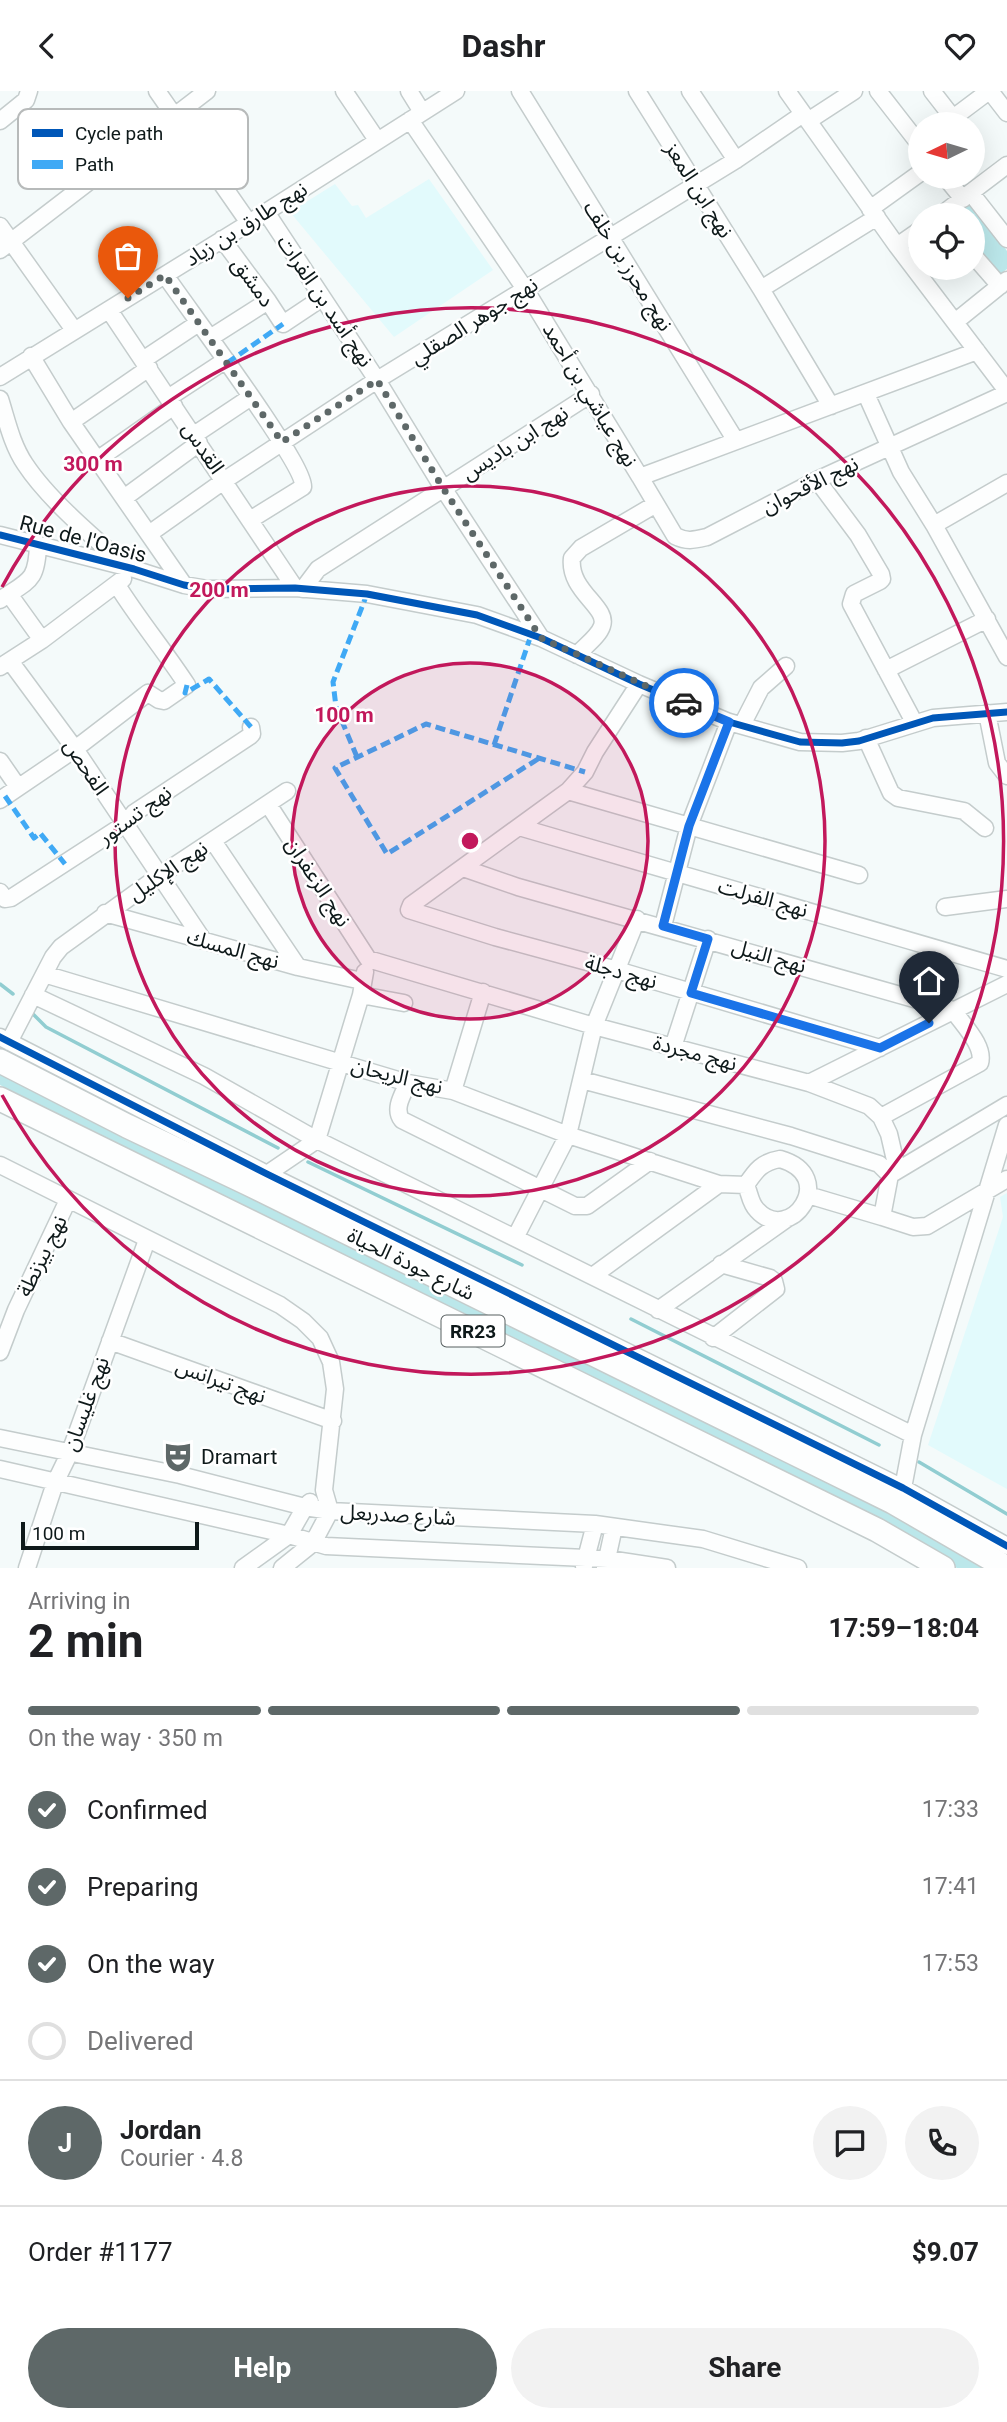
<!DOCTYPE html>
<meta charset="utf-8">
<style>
body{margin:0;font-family:Roboto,"Noto Sans Arabic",sans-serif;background:#f2f2f2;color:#202124;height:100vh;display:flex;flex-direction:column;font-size:26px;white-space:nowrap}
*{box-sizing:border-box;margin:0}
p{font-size:23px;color:#757577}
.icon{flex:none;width:38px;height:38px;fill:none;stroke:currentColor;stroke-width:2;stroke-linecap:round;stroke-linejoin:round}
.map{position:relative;height:1477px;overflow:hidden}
.sheet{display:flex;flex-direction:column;background:#fff;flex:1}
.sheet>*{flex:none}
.needle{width:46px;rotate:265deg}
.fabs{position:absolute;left:908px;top:21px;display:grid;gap:14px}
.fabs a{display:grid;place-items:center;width:77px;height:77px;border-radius:50%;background:#fff;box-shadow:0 7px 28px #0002;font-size:35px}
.scale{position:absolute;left:21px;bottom:18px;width:178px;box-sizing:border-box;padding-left:7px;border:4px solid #0e191a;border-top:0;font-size:19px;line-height:24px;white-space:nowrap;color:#0e191a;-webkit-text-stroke:5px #fff;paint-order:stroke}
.pin{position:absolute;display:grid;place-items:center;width:60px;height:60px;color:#fff;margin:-72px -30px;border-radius:50% 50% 50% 0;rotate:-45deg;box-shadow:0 0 7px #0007}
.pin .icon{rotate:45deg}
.courier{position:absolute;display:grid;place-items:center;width:70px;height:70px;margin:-35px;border:5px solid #1a73e8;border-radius:50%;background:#fff;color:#222;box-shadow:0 2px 9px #0007}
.headline em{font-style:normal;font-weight:700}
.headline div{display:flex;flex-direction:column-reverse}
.headline{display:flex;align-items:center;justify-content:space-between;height:119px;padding:0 28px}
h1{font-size:46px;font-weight:700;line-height:52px}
.bar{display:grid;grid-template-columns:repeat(4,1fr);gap:10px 7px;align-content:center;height:84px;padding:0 28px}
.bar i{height:9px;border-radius:5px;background:#e0e0e0}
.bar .active{background:#5e6868}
.bar p{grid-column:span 4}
.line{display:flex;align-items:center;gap:18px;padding:0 28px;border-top:2px solid #e0e0e0}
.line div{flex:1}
.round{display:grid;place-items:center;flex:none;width:74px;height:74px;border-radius:37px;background:#f2f2f2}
ol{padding:0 28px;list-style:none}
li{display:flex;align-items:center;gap:21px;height:77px}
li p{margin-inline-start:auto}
li .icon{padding:7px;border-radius:50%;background:#5e6868;color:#fff;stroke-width:4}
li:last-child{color:#757577}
li i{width:38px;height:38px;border:4px solid #e0e0e0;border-radius:50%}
.primary-button{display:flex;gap:14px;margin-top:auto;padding:14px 28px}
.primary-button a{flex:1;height:80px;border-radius:42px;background:#5e6868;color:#fff;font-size:28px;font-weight:700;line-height:80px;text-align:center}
.primary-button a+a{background:#f2f2f2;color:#202124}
header{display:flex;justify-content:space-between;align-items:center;height:91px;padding:0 28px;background:#fff;font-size:32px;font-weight:700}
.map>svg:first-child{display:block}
.built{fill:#e2fafc}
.green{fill:#bbe7ea}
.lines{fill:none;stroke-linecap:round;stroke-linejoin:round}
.stream{stroke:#91cdd1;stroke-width:3.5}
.minor-casing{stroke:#c4cccc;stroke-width:19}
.highway-casing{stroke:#c4cccc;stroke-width:26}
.minor{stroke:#fdfefe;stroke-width:16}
.highway{stroke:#fdfefe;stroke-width:23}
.quiet{stroke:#3fa9f5;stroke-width:5;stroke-dasharray:10 5;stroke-linecap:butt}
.cycleway-casing{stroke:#fff;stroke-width:11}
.cycleway{stroke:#0057b8;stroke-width:7}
.done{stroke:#5e6868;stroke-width:7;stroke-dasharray:0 12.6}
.route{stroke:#1a73e8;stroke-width:9}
.ring{fill:none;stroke:#c2185b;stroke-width:3.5}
.labels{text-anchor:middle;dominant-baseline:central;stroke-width:5;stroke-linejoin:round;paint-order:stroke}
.shield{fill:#fff;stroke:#565e5f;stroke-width:2}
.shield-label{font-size:19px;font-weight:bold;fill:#0e191a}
.street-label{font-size:21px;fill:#0e191a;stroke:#fff}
.poi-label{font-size:21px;fill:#0e191a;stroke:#fff;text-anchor:start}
.key{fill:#fff;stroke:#b7baba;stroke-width:2}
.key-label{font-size:19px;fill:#0e191a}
.centre{fill:#c2185b;stroke:#fff;stroke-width:3.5}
.ring-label{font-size:21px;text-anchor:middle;font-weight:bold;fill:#c2185b;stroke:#fff;stroke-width:5;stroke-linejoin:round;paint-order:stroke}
</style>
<header><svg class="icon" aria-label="back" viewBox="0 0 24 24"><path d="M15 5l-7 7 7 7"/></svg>Dashr<svg class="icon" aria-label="heart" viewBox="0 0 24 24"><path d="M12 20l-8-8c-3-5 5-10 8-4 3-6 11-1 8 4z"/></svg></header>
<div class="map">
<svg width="1007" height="1477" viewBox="0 0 1007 1477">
<rect width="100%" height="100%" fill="#f4fafa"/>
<!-- built -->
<path class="built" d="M429 88 493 179 394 246 290 121 335 93 352 115 358 114 366 127Z
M1007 1102V1398L928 1354 1003 1126 1000 1106Z"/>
<!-- green -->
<path class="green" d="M972 112 1007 160V178L992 189 973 164V124H956Z
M0 979 891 1419 995 1477H957L883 1436 235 1115 0 994Z"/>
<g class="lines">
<!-- stream -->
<path class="stream" d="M0 893 13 903
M31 921 46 936 278 1057
M308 1071 522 1174
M631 1228 879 1354
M919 1371 1007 1423"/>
<!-- minor casing -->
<g class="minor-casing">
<path id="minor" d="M157 0 249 132
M344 0 377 49
M409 0 422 21
M520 0 736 350
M637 0 761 198 831 315
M690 0 736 69
M787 0 897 155 1007 300
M878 0 920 54
M932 0 953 27
M990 0 1007 22
M410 29 525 198 640 386 977 260
M0 30 26 9 29 0
M808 30 854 0
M945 33 989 0
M945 86 963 108
M971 102 1007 148
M870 118 920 82
M266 121 377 289 443 397 541 547
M941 124 1007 74
M0 135 74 239
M222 148 268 210 283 233 322 207
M897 155 920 139
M0 159 207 0
M973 164 1000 195
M165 184C185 214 306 374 303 396L250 429
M761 198 877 126
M109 219 295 497
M955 231 1007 189
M210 247 268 210
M31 265 71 331 184 494
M143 269 197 233
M0 286 249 132 456 0
M866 303 901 381 934 434 1007 566
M168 307 226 269
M0 308C7 330 12 354 25 373 48 408 93 446 124 473
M71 331 149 277
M194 344 251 306
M97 369 174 315
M640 386 675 445C687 451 694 449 707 446L817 389 1007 302
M817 389 858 444 881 483 882 488 880 490 854 503 851 513 914 631
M124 407 199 352
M934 434 1007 392
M149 443 225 389 377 289 736 69 803 23
M0 444 134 478 184 494 208 498 295 497 367 503 477 524 541 547 639 593 729 631 800 651 842 652 859 650 933 627 1007 621
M303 498 318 478 591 303
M9 503 42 549
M0 509C29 489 37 491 38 453
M577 564C584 556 599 545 602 535 609 516 568 500 572 467L581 457 656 413
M10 570 75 658 203 849
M0 576 42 549 123 488
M886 579 987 528
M639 593 595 661 585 681 568 700 411 814 409 819 495 846 617 879 880 957
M987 622 997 672 1007 685
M742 634 761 597 786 575
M866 647 891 702 898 707 964 720 985 737
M0 670 18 696
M568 700 859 784
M0 709 75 658 144 605 148 602 159 609 164 610 187 594C164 559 139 529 117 494
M268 713 368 868
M519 736 1007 878
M213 750 298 876
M463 777 518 796 953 919C963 934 985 955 980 972L881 1026
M0 801 5 808 11 807 125 733 134 722 250 645 252 643 251 636
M945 816 1007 808
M105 822 298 876 362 890
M663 835 689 735 729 631
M368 868 594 935 809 992 869 1015 881 1026 889 1043 895 1069 890 1084 1007 1014
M44 883 408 992 453 1000 568 1044 719 1093 746 1094
M33 904 204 985 317 1049 913 1344 903 1397
M361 904 404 912
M0 946 267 1083 903 1397 1007 1455
M9 951 53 866 61 856 159 785 287 700
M673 956 708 848
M582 989 791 1045 879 1073 890 1084 882 1126 808 1104
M408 992C403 1003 393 1018 402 1029L575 1115H587L650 1070
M809 992 1007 893
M453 1000 483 901
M780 1068C840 1085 790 1155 757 1119 750 1112 750 1103 746 1094 756 1079 762 1071 780 1068Z
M0 1074 280 1214 303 1230 320 1247 331 1271 335 1298 324 1399 330 1420 313 1452 282 1477
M267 1083 317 1049 361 904 365 881
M882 1126 913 1136 927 1135 1007 1088
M516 1145 568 1044 594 935 637 828
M594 1184 719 1093
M658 1219 788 1127
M713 1247 776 1198 774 1190 770 1187 721 1173
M110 1250 333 1330
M0 1261 16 1219 68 1109
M913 1344 1007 1034
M0 1347 180 1384 305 1416 330 1420 595 1433 703 1448 798 1477
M0 1378 289 1444 326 1455 608 1468 667 1477
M584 1475 595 1433
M27 1477 55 1392 70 1361 147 1149
M243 1477 289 1444 305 1416 310 1411
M605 1477 614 1436"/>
</g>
<!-- highway casing -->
<g class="highway-casing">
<path id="highway" d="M0 970 127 1035 247 1092 893 1411 1007 1477
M0 1008 877 1439 943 1477"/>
</g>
<!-- minor -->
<use href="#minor" class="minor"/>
<!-- highway -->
<use href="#highway" class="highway"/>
<!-- quiet -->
<path class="quiet" d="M227 272 283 233
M187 594 185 602 209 588 251 636
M494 654 531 544
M357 666 336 616 333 591 367 503
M538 668 387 763 335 677 426 633 585 681
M5 705 34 747 40 742 65 773"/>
<!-- cycleway casing -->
<g class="cycleway-casing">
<path id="cycleway" d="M0 444 134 478 184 494 208 498 295 497 367 503 477 524 541 547 639 593 729 631 800 651 842 652 859 650 933 627 1007 621
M0 946 267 1083 903 1397 1007 1455"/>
</g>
<!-- cycleway -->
<use href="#cycleway" class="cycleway"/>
</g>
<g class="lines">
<!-- done -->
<path class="done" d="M128 207 165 184 282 351 377 289 443 397 541 547 684 612"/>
<!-- route -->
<path class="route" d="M684 612 729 631 689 735 663 835 708 848 691 902 880 957 929 932"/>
</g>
<!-- distance rings -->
<circle cx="470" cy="750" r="178" fill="#c2185b" fill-opacity=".12"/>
<g class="ring">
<circle cx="470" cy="750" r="178"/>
<circle cx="470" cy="750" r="355"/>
<path d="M2 496A533 533 0 1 1 2 1004"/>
</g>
<!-- icons -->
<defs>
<g id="theatre-bare" transform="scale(2.415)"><path d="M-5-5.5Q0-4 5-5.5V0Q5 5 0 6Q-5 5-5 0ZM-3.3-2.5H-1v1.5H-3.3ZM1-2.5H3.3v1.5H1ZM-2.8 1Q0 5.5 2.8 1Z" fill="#5e6868" stroke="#fff" stroke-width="2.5" paint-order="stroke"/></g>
</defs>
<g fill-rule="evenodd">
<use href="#theatre-bare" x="178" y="1366"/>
</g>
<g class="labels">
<!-- shield labels -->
<rect class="shield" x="441.5" y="1224.5" width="63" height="31" rx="5"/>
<g class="shield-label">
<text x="473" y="1240">RR23</text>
</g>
<!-- street labels -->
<g class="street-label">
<text transform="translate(699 99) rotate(58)">نهج ابن المعز</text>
<text transform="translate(246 133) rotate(-32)">نهج طارق بن زياد</text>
<text transform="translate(628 175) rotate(58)">نهج محرز بن خلف</text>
<text transform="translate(253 191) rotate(54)">دمشق</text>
<text transform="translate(325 210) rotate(56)">نهج أسد بن الفرات</text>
<text transform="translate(474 230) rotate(-32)">نهج جوهر الصقلي</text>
<text transform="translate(590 304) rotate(59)">نهج عياشي بن أحمد</text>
<text transform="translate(515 352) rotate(-32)">نهج ابن باديس</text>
<text transform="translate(203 357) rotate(56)">القدس</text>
<text transform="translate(810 394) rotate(-26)">نهج الأقحوان</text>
<text transform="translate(83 448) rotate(15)">Rue de l'Oasis</text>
<text transform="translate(86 676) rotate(56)">الفحص</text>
<text transform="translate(135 724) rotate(-36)">نهج تستور</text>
<text transform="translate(168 780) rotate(-34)">نهج الإكليل</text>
<text transform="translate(318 791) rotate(57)">نهج الزعفران</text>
<text transform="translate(763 807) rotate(16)">نهج الفرلت</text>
<text transform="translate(233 858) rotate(16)">نهج المسك</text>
<text transform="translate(769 865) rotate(16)">نهج النيل</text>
<text transform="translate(621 881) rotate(16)">نهج دجلة</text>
<text transform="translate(695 962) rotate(15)">نهج مجردة</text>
<text transform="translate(397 985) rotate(14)">نهج الريحان</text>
<text transform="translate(42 1165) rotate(-64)">نهج بيزنطة</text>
<text transform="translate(411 1173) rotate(26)">شارع جودة الحياة</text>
<text transform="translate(221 1290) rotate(20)">نهج تيرانس</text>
<text transform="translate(86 1313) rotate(-70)">نهج غليسان</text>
<text transform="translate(398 1424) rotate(3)">شارع صدربعل</text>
</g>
<!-- poi labels -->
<g class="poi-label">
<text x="201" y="1366">Dramart</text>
</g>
</g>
<!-- legend -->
<rect x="18" y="18" width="230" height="80" rx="10" class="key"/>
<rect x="32" y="38" width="31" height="8" fill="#0057b8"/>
<rect x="32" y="69" width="31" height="9" fill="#3fa9f5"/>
<g class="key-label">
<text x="75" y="49">Cycle path</text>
<text x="75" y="80">Path</text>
</g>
<circle cx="470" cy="750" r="10" class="centre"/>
<g class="ring-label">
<text x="93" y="380">300 m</text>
<text x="219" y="506">200 m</text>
<text x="344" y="631">100 m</text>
</g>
</svg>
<div class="fabs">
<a><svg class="needle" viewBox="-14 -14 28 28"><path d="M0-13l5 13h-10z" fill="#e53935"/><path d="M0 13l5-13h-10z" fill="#757577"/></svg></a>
<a><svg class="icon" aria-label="locate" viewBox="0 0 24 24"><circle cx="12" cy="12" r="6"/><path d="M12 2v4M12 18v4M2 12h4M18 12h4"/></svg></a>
</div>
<div class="scale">100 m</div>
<div class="pin" style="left:128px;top:207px;background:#ea580c"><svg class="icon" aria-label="bag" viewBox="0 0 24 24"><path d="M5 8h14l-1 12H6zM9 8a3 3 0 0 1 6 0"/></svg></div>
<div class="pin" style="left:929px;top:932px;background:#1f2937"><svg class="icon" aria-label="home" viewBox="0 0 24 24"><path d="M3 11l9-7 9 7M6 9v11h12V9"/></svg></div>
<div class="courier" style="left:684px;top:612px"><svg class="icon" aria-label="car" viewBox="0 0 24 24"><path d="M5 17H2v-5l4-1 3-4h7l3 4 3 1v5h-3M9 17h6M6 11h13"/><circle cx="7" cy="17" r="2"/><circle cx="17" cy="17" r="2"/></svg></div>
</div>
<section class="sheet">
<div class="headline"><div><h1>2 min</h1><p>Arriving in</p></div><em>17:59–18:04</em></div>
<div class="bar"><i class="active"></i><i class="active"></i><i class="active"></i><i></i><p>On the way · 350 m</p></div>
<ol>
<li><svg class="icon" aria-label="check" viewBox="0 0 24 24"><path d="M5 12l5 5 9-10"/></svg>Confirmed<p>17:33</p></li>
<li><svg class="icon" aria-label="check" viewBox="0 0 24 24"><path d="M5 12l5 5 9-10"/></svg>Preparing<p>17:41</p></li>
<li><svg class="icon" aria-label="check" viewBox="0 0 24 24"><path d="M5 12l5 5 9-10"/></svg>On the way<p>17:53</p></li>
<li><i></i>Delivered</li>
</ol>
<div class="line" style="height:126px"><b class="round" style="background:#5e6868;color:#fff">J</b><div><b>Jordan</b><p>Courier · 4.8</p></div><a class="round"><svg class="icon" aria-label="chat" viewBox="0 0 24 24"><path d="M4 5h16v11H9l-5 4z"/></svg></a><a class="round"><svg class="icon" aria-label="phone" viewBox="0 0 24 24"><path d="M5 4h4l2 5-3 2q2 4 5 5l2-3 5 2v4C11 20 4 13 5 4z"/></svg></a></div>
<div class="line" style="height:91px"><div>Order #1177</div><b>$9.07</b></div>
<div class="primary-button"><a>Help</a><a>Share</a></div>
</section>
